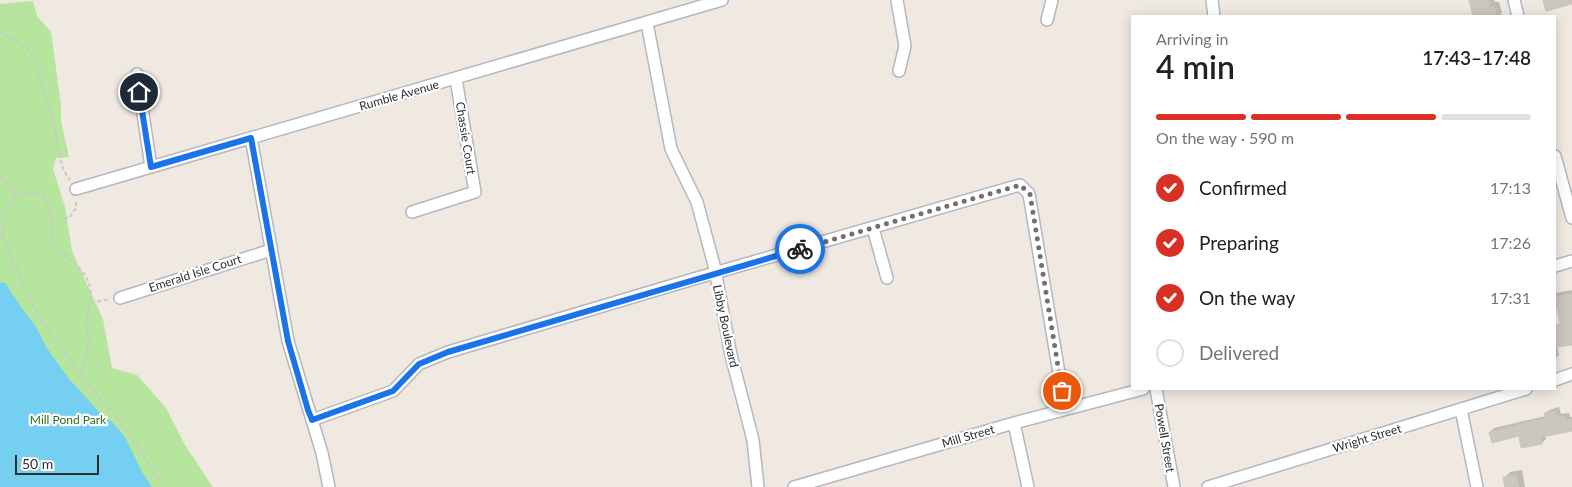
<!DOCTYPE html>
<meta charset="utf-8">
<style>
body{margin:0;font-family:Lato,sans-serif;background:#f6f6f6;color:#202124;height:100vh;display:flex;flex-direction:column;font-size:19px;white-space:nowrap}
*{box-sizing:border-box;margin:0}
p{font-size:16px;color:#757577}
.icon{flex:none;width:28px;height:28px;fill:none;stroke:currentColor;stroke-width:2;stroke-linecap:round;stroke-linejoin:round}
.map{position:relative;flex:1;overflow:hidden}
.sheet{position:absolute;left:1131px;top:15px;width:425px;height:375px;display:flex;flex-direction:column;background:#fff;border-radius:0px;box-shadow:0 2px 12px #0003}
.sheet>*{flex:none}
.scale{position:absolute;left:15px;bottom:12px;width:84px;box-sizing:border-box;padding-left:5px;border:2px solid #2e2e2e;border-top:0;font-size:14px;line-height:18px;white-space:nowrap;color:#2e2e2e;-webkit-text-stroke:4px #fff;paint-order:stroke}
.pin{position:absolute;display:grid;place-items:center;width:42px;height:42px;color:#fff;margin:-21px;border:2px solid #fff;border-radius:50%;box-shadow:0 1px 5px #0007}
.courier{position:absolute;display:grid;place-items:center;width:50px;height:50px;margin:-25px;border:4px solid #1a73e8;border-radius:50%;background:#fff;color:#222;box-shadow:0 1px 6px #0007}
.headline em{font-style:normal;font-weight:600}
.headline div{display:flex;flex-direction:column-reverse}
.headline{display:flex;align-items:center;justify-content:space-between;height:85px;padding:0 25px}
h1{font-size:32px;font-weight:600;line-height:38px}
.bar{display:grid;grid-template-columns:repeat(4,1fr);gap:8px 5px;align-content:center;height:60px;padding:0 25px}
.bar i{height:6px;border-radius:4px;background:#e0e0e0}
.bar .active{background:#d93025}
.bar p{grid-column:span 4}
ol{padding:0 25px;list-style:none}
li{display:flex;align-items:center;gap:15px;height:55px}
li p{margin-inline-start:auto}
li .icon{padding:5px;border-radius:50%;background:#d93025;color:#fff;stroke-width:4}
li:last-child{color:#757577}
li i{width:28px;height:28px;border:2px solid #e0e0e0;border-radius:50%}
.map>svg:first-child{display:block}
.green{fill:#b6e59e}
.water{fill:#75cff0}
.shadow{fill:#0003}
.building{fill:#cbc7bf;stroke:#cbc5ba}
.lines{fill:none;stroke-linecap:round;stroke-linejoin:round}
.minor-casing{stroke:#b4b7c1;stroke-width:14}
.path{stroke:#c9c9c9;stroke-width:2;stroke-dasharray:4 2.5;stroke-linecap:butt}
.minor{stroke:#fff;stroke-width:11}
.done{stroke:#726f6d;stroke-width:5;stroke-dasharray:0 9}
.route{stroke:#1a73e8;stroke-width:6}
.labels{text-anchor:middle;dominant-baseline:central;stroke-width:4.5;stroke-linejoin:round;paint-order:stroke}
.street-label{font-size:12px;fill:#2e2e2e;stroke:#fff}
.park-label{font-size:12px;fill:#2c6e1b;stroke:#fff}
</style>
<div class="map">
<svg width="1572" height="487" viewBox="0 0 1572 487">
<rect width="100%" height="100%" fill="#efe9e1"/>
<!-- green -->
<path class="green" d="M33 1 37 16 51 32 61 105V121L69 157 56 158 53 169 65 207 72 251 103 319 112 368 137 375 166 408 185 445 213 487H0V4Z"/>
<!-- water -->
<path class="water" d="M0 283H5L21 307 36 327 46 347 69 379 101 414 111 421 125 437 142 472 152 487H0Z"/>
<!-- shadow -->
<path class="shadow" d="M1470 0H1494L1495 2H1499L1502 13 1499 16H1474Z
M1572 290V344L1558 307 1555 308V293Z
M1555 338 1559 355 1555 359Z
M1559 407 1561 414 1569 413 1570 417H1572V429L1545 435 1546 439 1542 443 1522 447 1520 434 1490 432 1494 428 1546 416 1545 414 1549 410Z
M1522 470 1525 487H1506L1504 478 1510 472Z"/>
<!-- building -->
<path class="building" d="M1469 0H1488L1490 7 1494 6 1497 16H1473Z
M1543 0H1572V4L1546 11Z
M1572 294V345L1555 347V324H1560L1555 297Z
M1556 411 1557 417 1566 416V420L1572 419V431L1541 437 1542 444 1521 448 1519 436 1492 443 1489 432 1545 418 1544 413Z
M1516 475 1519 487H1505L1503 477Z"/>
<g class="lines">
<!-- minor casing -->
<g class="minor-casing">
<path id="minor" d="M897 0 905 46 899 71
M1212 0 1214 16
M1514 0 1518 16
M1047 20 1052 0
M647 23 671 149 697 202 714 265 731 355 753 440 758 487
M137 74 151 167
M251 138 288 341 322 453 329 487
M1555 156 1572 218
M76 189 722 0
M412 212 475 192 456 79
M873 228 887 278
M1555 266 1572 261
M120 298 271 250
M1555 380 1572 374
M1156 389 1174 487
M1461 409 1477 487
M312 420 393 391 419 364 448 352 697 278 1020 185 1029 194 1065 409
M1014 423 1028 487
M794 487 1014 423 1143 389
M1208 487 1526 389"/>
</g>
<!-- path -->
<path class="path" d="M0 31 27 48 35 60 54 125 60 158 64 171 70 180
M0 175 16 195C46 189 50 199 52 227 52 231 51 238 53 242 61 255 77 263 85 275 95 292 89 300 87 318 86 324 88 331 88 337 89 350 85 362 80 374L130 435 164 487
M51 218H69L76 208V201
M3 238 28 296 50 333 80 374
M0 239 3 238V217L16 195
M91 303 110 299"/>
<!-- minor -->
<use href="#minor" class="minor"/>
</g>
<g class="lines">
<!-- done -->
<path class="done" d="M800 249 1020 185 1030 194 1062 391"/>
<!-- route -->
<path class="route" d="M139 92 151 167 251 138 288 341 308 410 312 420 393 391 419 364 448 352 800 249"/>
</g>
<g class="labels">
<!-- street labels -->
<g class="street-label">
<text transform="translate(399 95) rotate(-16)">Rumble Avenue</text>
<text transform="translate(466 138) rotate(81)">Chassie Court</text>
<text transform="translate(195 273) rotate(-18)">Emerald Isle Court</text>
<text transform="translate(726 326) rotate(78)">Libby Boulevard</text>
<text transform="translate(968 436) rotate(-16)">Mill Street</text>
<text transform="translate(1165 438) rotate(80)">Powell Street</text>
<text transform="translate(1367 438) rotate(-17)">Wright Street</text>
</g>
<!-- park labels -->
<g class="park-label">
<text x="68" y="419">Mill Pond Park</text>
</g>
</g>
</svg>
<div class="scale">50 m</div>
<div class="pin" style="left:1062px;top:391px;background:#ea580c"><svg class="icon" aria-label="bag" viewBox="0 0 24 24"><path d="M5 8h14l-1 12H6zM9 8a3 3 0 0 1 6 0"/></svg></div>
<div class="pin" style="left:139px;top:92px;background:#1f2937"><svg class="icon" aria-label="home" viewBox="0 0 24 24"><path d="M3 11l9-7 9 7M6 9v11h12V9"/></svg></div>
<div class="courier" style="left:800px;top:249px"><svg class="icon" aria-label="bike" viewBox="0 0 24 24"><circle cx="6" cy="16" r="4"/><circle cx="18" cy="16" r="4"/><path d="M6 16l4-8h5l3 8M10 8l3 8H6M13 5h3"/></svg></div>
<section class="sheet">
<div class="headline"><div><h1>4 min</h1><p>Arriving in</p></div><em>17:43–17:48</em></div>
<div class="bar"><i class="active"></i><i class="active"></i><i class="active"></i><i></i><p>On the way · 590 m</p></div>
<ol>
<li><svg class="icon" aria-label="check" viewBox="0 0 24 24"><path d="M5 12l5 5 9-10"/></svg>Confirmed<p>17:13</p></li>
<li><svg class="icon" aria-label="check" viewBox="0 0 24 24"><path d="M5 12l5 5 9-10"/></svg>Preparing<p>17:26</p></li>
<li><svg class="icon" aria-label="check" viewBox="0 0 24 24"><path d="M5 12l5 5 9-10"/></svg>On the way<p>17:31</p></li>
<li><i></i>Delivered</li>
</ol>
</section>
</div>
